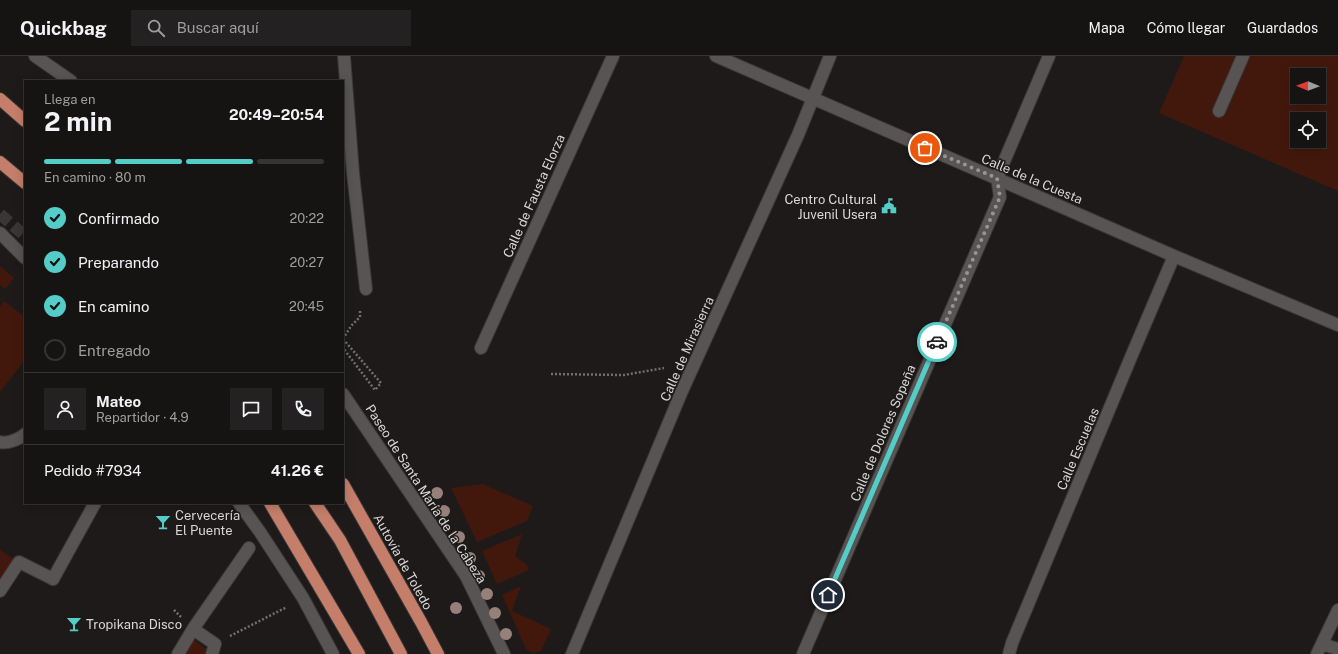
<!DOCTYPE html>
<html lang="es">
<meta charset="utf-8">
<style>
body{margin:0;font-family:"Public Sans",sans-serif;background:#232121;color:#f1f3f6;height:100vh;display:flex;flex-direction:column;font-size:15px;white-space:nowrap}
*{box-sizing:border-box;margin:0}
p{font-size:13px;color:#9e9ea0}
.icon{flex:none;width:22px;height:22px;fill:none;stroke:currentColor;stroke-width:2;stroke-linecap:round;stroke-linejoin:round}
.map{position:relative;flex:1;overflow:hidden}
.panel{position:absolute;left:24px;top:24px;width:320px;height:424px;display:flex;flex-direction:column;background:#161413;border-radius:0px;box-shadow:0 2px 10px #0003,0 0 0 1px #353333}
.panel>*{flex:none}
.needle{width:26px;rotate:271deg}
.buttons{position:absolute;left:1290px;top:12px;display:grid;gap:8px}
.buttons a{display:grid;place-items:center;width:36px;height:36px;border-radius:0px;background:#161413;box-shadow:0 2px 10px #0003,0 0 0 1px #353333;font-size:20px}
.pin{position:absolute;display:grid;place-items:center;width:34px;height:34px;color:#fff;margin:-17px;border:2px solid #fff;border-radius:50%;box-shadow:0 1px 4px #0007}
.courier{position:absolute;display:grid;place-items:center;width:40px;height:40px;margin:-20px;border:3px solid #54cdc8;border-radius:50%;background:#fff;color:#222;box-shadow:0 1px 5px #0007}
.headline em{font-style:normal;font-weight:700}
.headline div{display:flex;flex-direction:column-reverse}
.headline{display:flex;align-items:center;justify-content:space-between;height:68px;padding:0 20px}
h1{font-size:26px;font-weight:700;line-height:30px}
.bar{display:grid;grid-template-columns:repeat(4,1fr);gap:6px 4px;align-content:center;height:48px;padding:0 20px}
.bar i{height:5px;border-radius:3px;background:#353333}
.bar .on{background:#54cdc8}
.bar p{grid-column:span 4}
.line{display:flex;align-items:center;gap:10px;padding:0 20px;border-top:1px solid #353333}
.line div{flex:1}
.round{display:grid;place-items:center;flex:none;width:42px;height:42px;border-radius:0px;background:#232121}
ol{padding:0 20px;list-style:none}
li{display:flex;align-items:center;gap:12px;height:44px}
li p{margin-inline-start:auto}
li .icon{padding:4px;border-radius:50%;background:#54cdc8;color:#111;stroke-width:4}
li:last-child{color:#9e9ea0}
li i{width:22px;height:22px;border:2px solid #353333;border-radius:50%}
header{display:flex;align-items:center;gap:24px;box-sizing:border-box;height:56px;padding:0 20px;background:#161413;border-bottom:1px solid #353333}
header strong{font-size:19px}
nav{display:flex;gap:22px;margin-inline-start:auto;font-size:14px}
.search{width:280px;height:36px;background:#232121;display:flex;align-items:center;gap:10px;box-sizing:border-box;padding:0 14px;border-radius:0px;color:#9e9ea0;font-size:15px}
.map>svg:first-child{display:block}
.green{fill:#43180c;fill-rule:evenodd}
.lines{fill:none;stroke-linecap:round;stroke-linejoin:round}
.motorway-tunnel{stroke:#393635;stroke-width:12;stroke-dasharray:12 6;stroke-linecap:butt}
.service-casing{stroke:#393737;stroke-width:14}
.pedestrian-casing{stroke:#393737;stroke-width:14}
.minor-casing{stroke:#393737;stroke-width:14}
.motorway-casing{stroke:#393737;stroke-width:14}
.path{stroke:#726f6e;stroke-width:2.5;stroke-dasharray:2 2;stroke-linecap:butt}
.service{stroke:#575453;stroke-width:12}
.pedestrian{stroke:#575453;stroke-width:12}
.minor{stroke:#575453;stroke-width:12}
.motorway{stroke:#c47e6a;stroke-width:12}
.tree{fill:#968079}
.done{stroke:#979594;stroke-width:4;stroke-dasharray:0 7.2}
.route{stroke:#54cdc8;stroke-width:5}
.labels{text-anchor:middle;dominant-baseline:central;stroke-width:3;stroke-linejoin:round;paint-order:stroke}
.street-label{font-size:13px;fill:#d9d7d6;stroke:#1d1a19}
.poi-label{font-size:13px;fill:#d9d7d6;stroke:#1d1a19;text-anchor:start}
</style>
<header>
<strong>Quickbag</strong>
<div class="search"><svg class="icon" aria-label="search" viewBox="0 0 24 24"><circle cx="10" cy="10" r="6"/><path d="M15 15l6 6"/></svg>Buscar aquí</div>
<nav><a>Mapa</a><a>Cómo llegar</a><a>Guardados</a></nav>
</header>
<div class="map">
<svg width="1338" height="598" viewBox="0 0 1338 598">
<rect width="100%" height="100%" fill="#1d1a19"/>
<!-- green -->
<path class="green" d="M1184 0H1338V135L1159 57ZM1297 19H1319V41H1297ZM1297 63H1319V85H1297Z
M0 210 14 222 5 233 0 229Z
M4 245 25 261V304L0 336V251Z
M483 428 533 450 527 465 477 486 451 432Z
M522 478 515 500 526 508 529 514 497 528 482 495Z
M0 494 19 506 0 535Z
M521 530 512 555 551 573 541 595 533 597 526 593 502 539Z
M193 583 206 593 204 598H184Z"/>
<g class="lines">
<!-- motorway-tunnel -->
<path class="motorway-tunnel" d="M0 158 25 180"/>
<!-- service casing -->
<g class="service-casing">
<path id="service" d="M481 292 613 0"/>
</g>
<!-- pedestrian casing -->
<g class="pedestrian-casing">
<path id="pedestrian" d="M1219 55 1243 0
M53 523 95 447
M193 573 215 588 212 598
M178 598 193 573 249 492"/>
</g>
<!-- minor casing -->
<g class="minor-casing">
<path id="minor" d="M35 0 71 25
M344 0 353 117 366 233
M716 0 1174 200 1338 269
M0 177 25 202
M343 338 466 520 504 598
M0 386C7 388 20 383 25 378
M239 447 260 476 303 542 333 598
M0 535 19 506 53 523
M1322 588 1338 593
M572 598 682 335 798 79 830 0
M803 598 1000 141 997 122 1049 0
M1009 598 1012 587 1131 301 1174 200
M1317 598 1338 554"/>
</g>
<!-- motorway casing -->
<g class="motorway-casing">
<path id="motorway" d="M0 43 25 65
M0 106 25 127
M343 428 421 566 438 598
M270 447 359 598
M315 447 340 484 401 598"/>
</g>
<!-- path -->
<path class="path" d="M343 283 381 327 375 334 343 292
M343 283 351 270 360 261V254
M551 318 624 319 664 312
M174 554 181 561
M230 580 287 551"/>
<!-- service -->
<use href="#service" class="service"/>
<!-- pedestrian -->
<use href="#pedestrian" class="pedestrian"/>
<!-- minor -->
<use href="#minor" class="minor"/>
<!-- motorway -->
<use href="#motorway" class="motorway"/>
</g>
<!-- trees -->
<g class="tree">
<circle cx="437" cy="437" r="6"/>
<circle cx="444" cy="455" r="6"/>
<circle cx="459" cy="481" r="6"/>
<circle cx="470" cy="502" r="6"/>
<circle cx="479" cy="520" r="6"/>
<circle cx="487" cy="538" r="6"/>
<circle cx="456" cy="552" r="6"/>
<circle cx="495" cy="557" r="6"/>
<circle cx="506" cy="578" r="6"/>
</g>
<g class="lines">
<!-- done -->
<path class="done" d="M925 92 997 122 1000 141 937 286"/>
<!-- route -->
<path class="route" d="M828 539 937 286"/>
</g>
<!-- icons -->
<defs>
<g id="civic-bare" transform="scale(1.2)"><path d="M-.6-6.5H3V-4.5H.6V-3L4-1V1h2V6H-6V1h2V-1L-.6-3ZM-1.2 2.5V6h2.4V2.5Z" fill="#54cdc8" stroke="#1d1a19" stroke-width="2.5" paint-order="stroke"/></g>
<g id="bar-bare" transform="scale(1.2)"><path d="M-6-5H6L.8 .8V4.5H3.5V6h-7V4.5H-.8V.8Z" fill="#54cdc8" stroke="#1d1a19" stroke-width="2.5" paint-order="stroke"/></g>
</defs>
<g fill-rule="evenodd">
<use href="#civic-bare" x="889" y="150"/>
<use href="#bar-bare" x="163" y="466"/>
<use href="#bar-bare" x="74" y="568"/>
</g>
<g class="labels">
<!-- street labels -->
<g class="street-label">
<text transform="translate(1032 123) rotate(23)">Calle de la Cuesta</text>
<text transform="translate(534 140) rotate(-66)">Calle de Fausta Elorza</text>
<text transform="translate(687 293) rotate(-66)">Calle de Mirasierra</text>
<text transform="translate(883 377) rotate(-67)">Calle de Dolores Sopeña</text>
<text transform="translate(1078 393) rotate(-67)">Calle Escuelas</text>
<text transform="translate(426 438) rotate(57)">Paseo de Santa María de la Cabeza</text>
<text transform="translate(403 506) rotate(61)">Autovía de Toledo</text>
</g>
<!-- poi labels -->
<g class="poi-label">
<text x="877" y="143" text-anchor="end">Centro Cultural<tspan x="877" dy="15">Juvenil Usera</tspan></text>
<text x="175" y="459">Cervecería<tspan x="175" dy="15">El Puente</tspan></text>
<text x="86" y="568">Tropikana Disco</text>
</g>
</g>
</svg>
<div class="buttons">
<a><svg class="needle" viewBox="-14 -14 28 28"><path d="M0-13l5 13h-10z" fill="#e53935"/><path d="M0 13l5-13h-10z" fill="#9e9ea0"/></svg></a>
<a><svg class="icon" aria-label="locate" viewBox="0 0 24 24"><circle cx="12" cy="12" r="6"/><path d="M12 2v4M12 18v4M2 12h4M18 12h4"/></svg></a>
</div>
<div class="pin" style="left:925px;top:92px;background:#ea580c"><svg class="icon" aria-label="bag" viewBox="0 0 24 24"><path d="M5 8h14l-1 12H6zM9 8a3 3 0 0 1 6 0"/></svg></div>
<div class="pin" style="left:828px;top:539px;background:#1f2937"><svg class="icon" aria-label="home" viewBox="0 0 24 24"><path d="M3 11l9-7 9 7M6 9v11h12V9"/></svg></div>
<div class="courier" style="left:937px;top:286px"><svg class="icon" aria-label="car" viewBox="0 0 24 24"><path d="M5 17H2v-5l4-1 3-4h7l3 4 3 1v5h-3M9 17h6M6 11h13"/><circle cx="7" cy="17" r="2"/><circle cx="17" cy="17" r="2"/></svg></div>
<section class="panel">
<div class="headline"><div><h1>2 min</h1><p>Llega en</p></div><em>20:49–20:54</em></div>
<div class="bar"><i class="on"></i><i class="on"></i><i class="on"></i><i></i><p>En camino · 80 m</p></div>
<ol>
<li><svg class="icon" aria-label="check" viewBox="0 0 24 24"><path d="M5 12l5 5 9-10"/></svg>Confirmado<p>20:22</p></li>
<li><svg class="icon" aria-label="check" viewBox="0 0 24 24"><path d="M5 12l5 5 9-10"/></svg>Preparando<p>20:27</p></li>
<li><svg class="icon" aria-label="check" viewBox="0 0 24 24"><path d="M5 12l5 5 9-10"/></svg>En camino<p>20:45</p></li>
<li><i></i>Entregado</li>
</ol>
<div class="line" style="height:72px"><a class="round"><svg class="icon" aria-label="person" viewBox="0 0 24 24"><circle cx="12" cy="8" r="4"/><path d="M4 21q1-7 8-7t8 7"/></svg></a><div><b>Mateo</b><p>Repartidor · 4.9</p></div><a class="round"><svg class="icon" aria-label="chat" viewBox="0 0 24 24"><path d="M4 5h16v11H9l-5 4z"/></svg></a><a class="round"><svg class="icon" aria-label="phone" viewBox="0 0 24 24"><path d="M5 4h4l2 5-3 2q2 4 5 5l2-3 5 2v4C11 20 4 13 5 4z"/></svg></a></div>
<div class="line" style="height:52px"><div>Pedido #7934</div><b>41.26 €</b></div>
</section>
</div>
